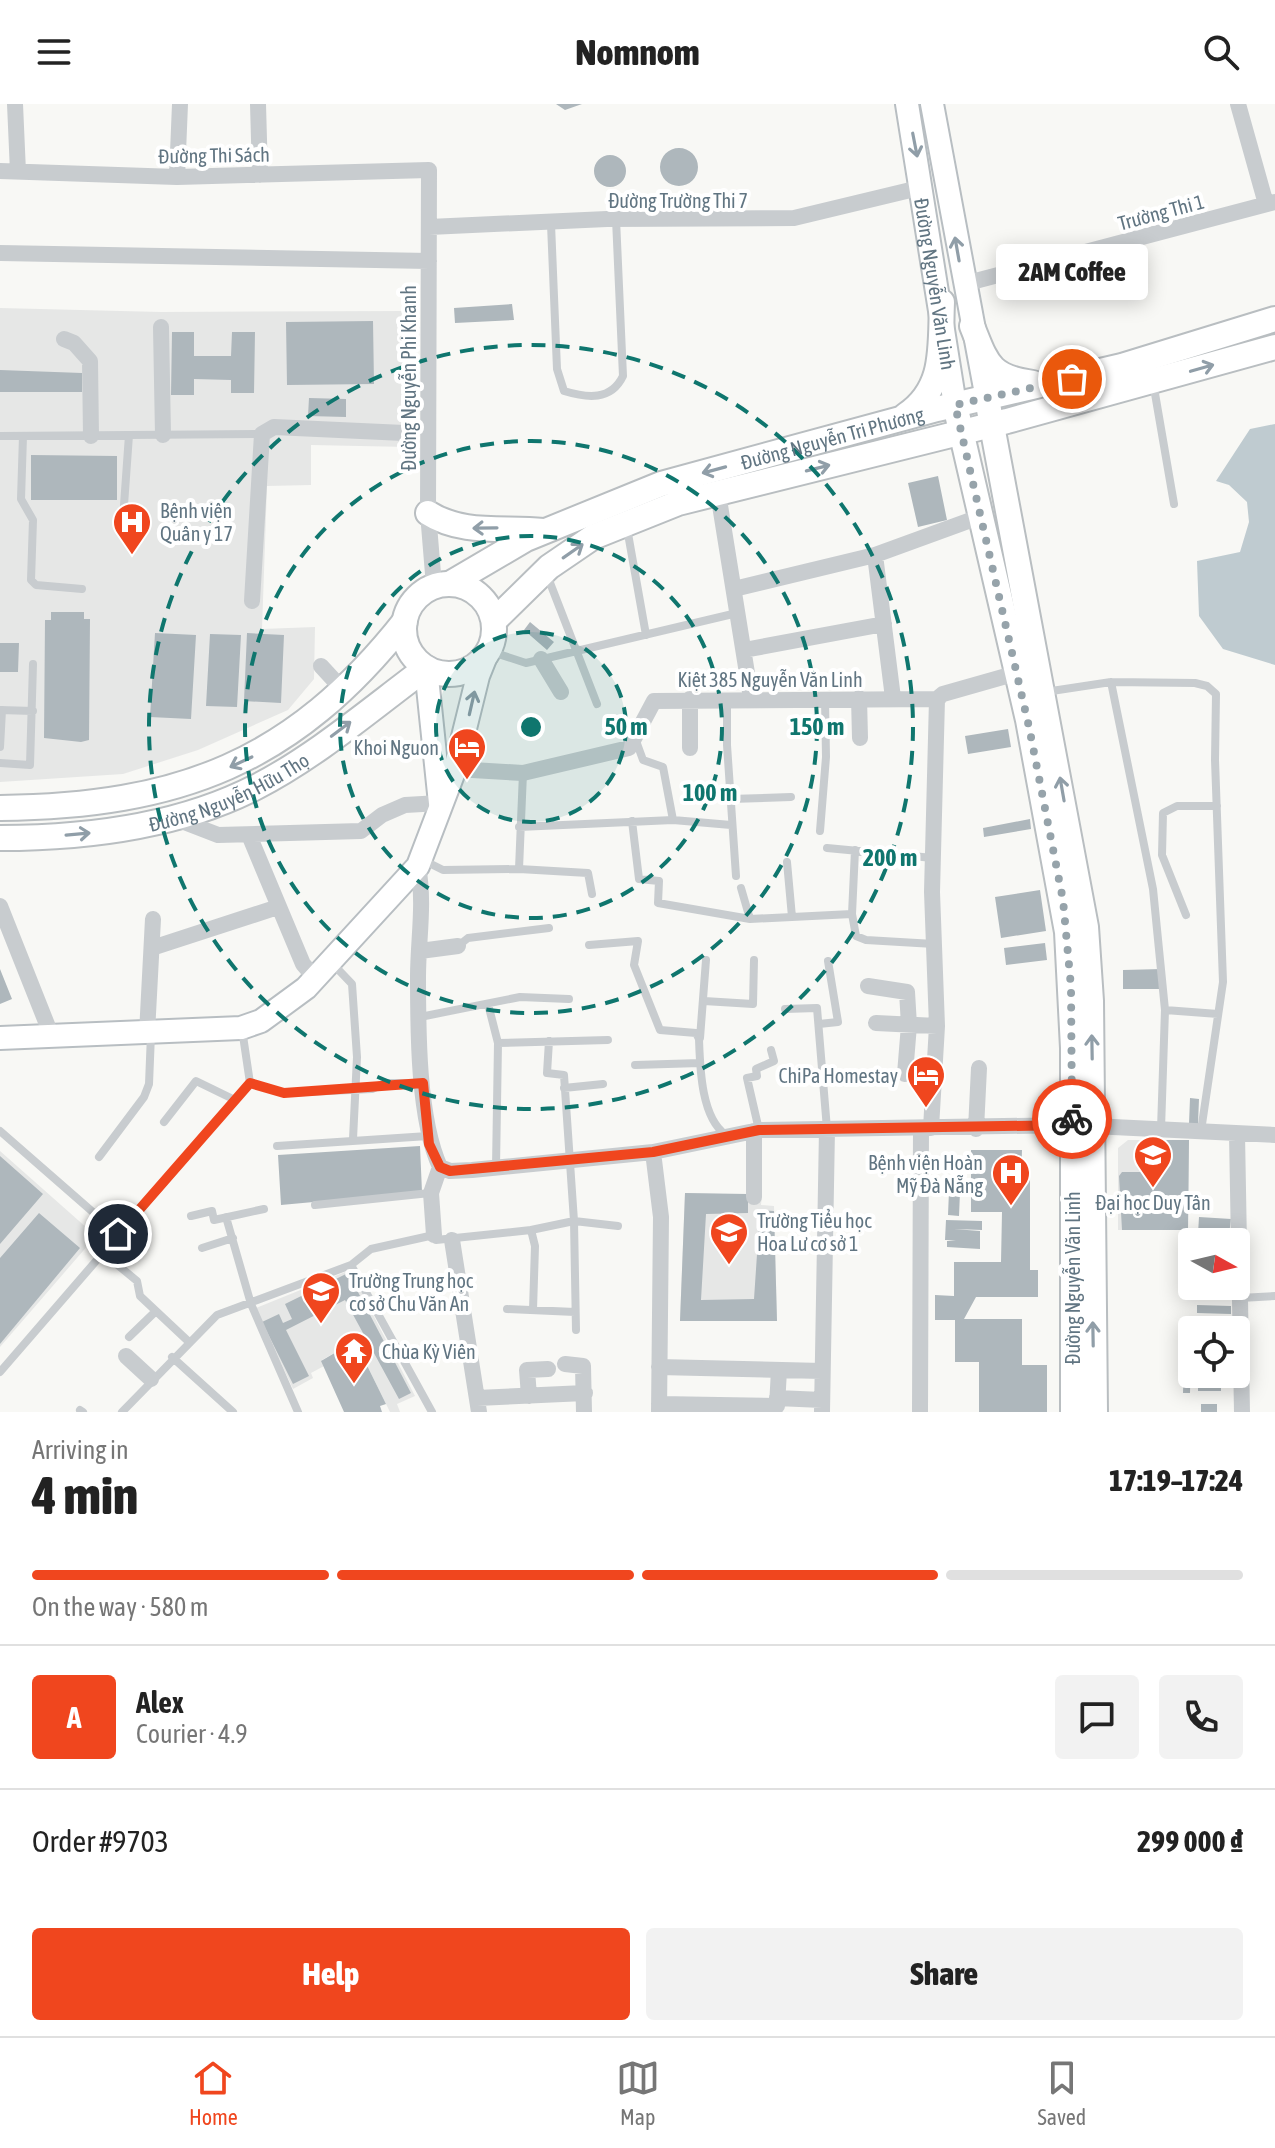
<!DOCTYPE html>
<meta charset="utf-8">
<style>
body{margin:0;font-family:"Asap Condensed",sans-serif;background:#f2f2f2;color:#222;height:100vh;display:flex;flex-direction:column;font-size:30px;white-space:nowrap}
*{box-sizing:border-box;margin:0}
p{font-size:26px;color:#767676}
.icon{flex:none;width:44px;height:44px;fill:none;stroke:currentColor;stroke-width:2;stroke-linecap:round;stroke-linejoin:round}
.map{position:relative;height:1308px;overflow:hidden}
.panel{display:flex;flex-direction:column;background:#fff;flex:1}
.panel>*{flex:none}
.needle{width:52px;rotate:98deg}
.controls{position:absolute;left:1178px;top:1124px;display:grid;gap:16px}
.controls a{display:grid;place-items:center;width:72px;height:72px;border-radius:8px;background:#fff;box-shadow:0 4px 20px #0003;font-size:40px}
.pin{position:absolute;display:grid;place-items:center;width:68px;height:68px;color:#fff;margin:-34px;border:4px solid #fff;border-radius:50%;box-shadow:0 2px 8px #0007}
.courier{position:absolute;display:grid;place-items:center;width:80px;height:80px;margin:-40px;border:6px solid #f0461e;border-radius:50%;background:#fff;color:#222;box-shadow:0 2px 10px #0007}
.bubble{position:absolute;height:56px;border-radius:8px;background:#fff;box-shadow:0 4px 20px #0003;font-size:26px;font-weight:800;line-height:56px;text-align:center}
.head em{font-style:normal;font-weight:800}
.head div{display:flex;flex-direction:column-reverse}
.head{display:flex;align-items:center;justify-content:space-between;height:136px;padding:0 32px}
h1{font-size:52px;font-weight:800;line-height:60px}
.bar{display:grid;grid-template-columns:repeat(4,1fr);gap:12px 8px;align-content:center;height:96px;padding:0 32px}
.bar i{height:10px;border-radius:6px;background:#e0e0e0}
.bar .active{background:#f0461e}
.bar p{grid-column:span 4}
.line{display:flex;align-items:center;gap:20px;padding:0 32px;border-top:2px solid #e0e0e0}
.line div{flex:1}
.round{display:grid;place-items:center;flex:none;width:84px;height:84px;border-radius:8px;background:#f2f2f2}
.button{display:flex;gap:16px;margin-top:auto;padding:16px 32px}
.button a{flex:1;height:92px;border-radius:8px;background:#f0461e;color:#fff;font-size:32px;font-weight:800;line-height:92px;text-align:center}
.button a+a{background:#f2f2f2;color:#222}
header{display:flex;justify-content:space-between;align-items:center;height:104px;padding:0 32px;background:#fff;font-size:36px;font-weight:800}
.tabs{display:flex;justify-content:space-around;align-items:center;height:112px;border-top:2px solid #e0e0e0;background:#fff;font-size:22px;color:#767676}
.tabs a{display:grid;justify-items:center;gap:4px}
.tabs .active{color:#f0461e}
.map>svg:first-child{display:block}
.built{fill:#e6e7e6}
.water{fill:#bfcbd0}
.building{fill:#aeb7bc}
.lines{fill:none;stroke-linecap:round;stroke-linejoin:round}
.secondary-casing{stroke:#b8bec2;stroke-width:26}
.primary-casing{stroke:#b9bec1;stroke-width:28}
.lane{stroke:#c8cccf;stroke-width:8}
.street{stroke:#c8cccf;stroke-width:16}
.secondary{stroke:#fff;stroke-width:22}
.primary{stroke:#fff;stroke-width:24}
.oneway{stroke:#909ea8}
.done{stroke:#96a3aa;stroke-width:8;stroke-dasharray:0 14.4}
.route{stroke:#f0461e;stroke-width:10}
.ring{fill:none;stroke:#0f766e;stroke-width:4;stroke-dasharray:14 10}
.labels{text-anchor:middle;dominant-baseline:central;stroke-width:8;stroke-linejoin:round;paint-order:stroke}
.street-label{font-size:20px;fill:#617582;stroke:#fff}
.poi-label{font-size:20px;fill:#617582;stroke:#fff;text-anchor:start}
.centre{fill:#0f766e;stroke:#fff;stroke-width:4}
.ring-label{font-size:24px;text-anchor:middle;font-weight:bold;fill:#0f766e;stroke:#fff;stroke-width:8;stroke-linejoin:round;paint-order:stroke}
</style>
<header><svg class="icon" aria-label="menu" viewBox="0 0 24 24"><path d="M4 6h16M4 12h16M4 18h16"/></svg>Nomnom<svg class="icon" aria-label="search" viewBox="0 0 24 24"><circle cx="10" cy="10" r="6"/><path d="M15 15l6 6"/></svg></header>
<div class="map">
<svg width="1275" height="1308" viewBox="0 0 1275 1308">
<rect width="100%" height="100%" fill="#f8f8f5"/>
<!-- built -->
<path class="built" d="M0 204 161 208 408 207 409 343 311 341V381L267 382 262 525 315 523 314 575 288 606 198 646 123 670 0 678Z
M1128 1036H1189L1188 1126H1118V1044Z
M0 1047 96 1132 0 1243Z
M685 1089 762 1091 761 1101 774 1102 777 1217H680Z
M350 1166 415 1292 397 1300 400 1308H390L355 1237 322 1256 324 1262 311 1269 313 1274 293 1285 256 1204Z"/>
<!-- water -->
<path class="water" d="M1275 320V561L1223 545 1199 512 1197 457 1240 448 1249 418 1247 398 1229 381 1216 377 1250 325Z"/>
<!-- building -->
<path class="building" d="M556 0H582L565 6Z
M660 63a19 19 0 1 1 38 0a19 19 0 1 1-38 0Z
M594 67a16 16 0 1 1 32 0a16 16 0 1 1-32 0Z
M512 200 514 216 455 219 454 204Z
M373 217 374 280 287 281 286 218Z
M172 228H194V252H231L232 228H255L254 289H231V276L194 275V291H171Z
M0 266 82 269V288H0Z
M309 294 346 295V313L308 312Z
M31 351 117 352V396H31Z
M938 372 947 416 918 423 908 379Z
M51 508H84V515H90L89 636 81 638 44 634 45 516H51Z
M530 518 554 538 547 546 524 526Z
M155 529 196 531 191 615 150 613Z
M247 529 284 531 281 599 244 597Z
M210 530 241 531 237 603 206 602Z
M0 539H19L18 568H0Z
M1008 625 1011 643 968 650 965 632Z
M1030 715 1031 725 984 733 983 724Z
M1040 786 1046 827 1001 834 995 793Z
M1045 839 1047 856 1006 861 1004 844Z
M0 865 12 895 0 900Z
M1162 865 1163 885H1123V866Z
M1190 994 1199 995 1198 1020H1189Z
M1163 1036H1189L1188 1126H1122L1119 1072 1122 1068H1163Z
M420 1042 422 1088 281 1101 278 1051Z
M971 1046H1022L1021 1075H1030V1166H1038V1193H976L964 1215H1022V1261H1047V1308H979V1258H955V1216H935V1191L954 1192V1158H1001L1002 1108H971Z
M0 1052 43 1090 0 1140Z
M949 1087 960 1088 959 1112 948 1111Z
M685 1089 748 1090V1109L706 1110 701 1196 754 1195 760 1106 774 1107 777 1217H680Z
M39 1109 80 1144 0 1240V1154Z
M1199 1113 1231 1115 1229 1131 1198 1130Z
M946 1116 982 1117V1126L954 1125 980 1127V1145L947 1143V1137L956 1136H945Z
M348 1169 411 1289 399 1295 345 1196 286 1226 309 1272 293 1280 262 1218 279 1210 283 1219 292 1215 285 1200Z
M1199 1182H1233V1189H1199Z
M1197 1201 1231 1202V1210L1197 1209Z
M1199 1216 1230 1217V1226L1199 1225Z
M355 1237 386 1300 380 1302 382 1308H344L321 1257Z
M1184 1253H1191L1190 1289H1183Z
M1198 1278H1221V1287H1198Z
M1201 1300H1217V1308H1201Z"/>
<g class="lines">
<!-- secondary casing -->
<g class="secondary-casing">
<g id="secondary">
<path id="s1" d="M907 0 955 301"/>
<path d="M932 0 987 295"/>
<path d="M426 564 440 699"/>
<path d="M0 934 241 924 261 917 306 884 418 762 455 665 478 572 486 552"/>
</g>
</g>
<!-- primary casing -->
<g class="primary-casing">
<g id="primary">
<path d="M972 222C987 259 989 273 1033 279"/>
<path d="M987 295 1086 823 1091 897 1095 1308"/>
<path d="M955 301 1028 616 1067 828 1073 944V1308"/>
<path d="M906 311C946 284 940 242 942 198"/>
<path d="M428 409C462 431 504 423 543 427"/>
<path id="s2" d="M451 479 526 435 661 380 937 305 1122 262 1275 215"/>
<circle cx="449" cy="525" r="45"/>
<path d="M494 517 549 463 593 433 678 399 1007 317 1275 243"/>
<path d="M0 704C179 702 293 659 405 517"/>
<path id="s3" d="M0 734C87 734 178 723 256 683 315 653 372 604 426 564"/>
</g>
</g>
<!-- lane -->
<path class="lane" d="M551 120 557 265 564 287C587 294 611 297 623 272L616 115
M1153 278 1174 400
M0 332 262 330
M23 332 21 395 33 416 31 476 36 481 82 485
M124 401 129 331
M627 424 646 531
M547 471 597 600
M489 547 526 559 737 509
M1111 578 1153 785 1165 906
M1045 588 1111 578 1195 579 1207 582 1216 590 1215 656 1223 878 1201 1027
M727 595V641L736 772
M0 606 33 607
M635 634 643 656 663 663 673 716
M0 643 2 606
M0 659 30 661 33 560
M730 695 791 693
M632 717 639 775 659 777 658 799 750 815 852 810 856 832 866 836 934 840
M519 723 673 716 731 721
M820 727 826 653 825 595
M827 744 933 754
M421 755 443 766 519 765 523 669
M787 758 792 813
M519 765 588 769 592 790
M741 784 750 815
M852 810 855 746
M1186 811 1162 751 1163 709 1177 702H1217
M589 841 638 837 634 861 660 926 696 929 699 935C700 963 701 1014 726 1031
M458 842 468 834 549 824
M331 858 352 880 357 953 353 1035
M704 897 753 900 754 856
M488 900 498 939 496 1063
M785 905 817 904 827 1025
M420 913 520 893 569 895
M819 920 838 918 828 857
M242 925 250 979
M700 934 706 856
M549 937 547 969 564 971 574 1117 576 1226
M498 939 608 936
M635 961 700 959
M250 979 284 989 372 985 385 979H422
M564 984 603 980
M164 1018 196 977 235 996
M1161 1025 1165 906 1218 910
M759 1026 747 974 757 972 756 965 774 957 771 946
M0 1027 118 1130
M277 1042 428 1032
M99 1053 144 993 149 980 151 930
M315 1101 430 1089
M191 1112 212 1107 214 1116 264 1105
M226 1113 251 1200 298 1308
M531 1126 574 1117 618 1122
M202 1144 233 1134
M102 1148 137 1177 140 1192 189 1238
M351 1161 432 1308
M1240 1194 1275 1192
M507 1205 575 1208
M129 1233 156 1207
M172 1253 233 1308
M0 1268 250 979
M80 1306 83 1308
M122 1308 217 1211 351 1161 371 1145 434 1131 436 1136 531 1126 535 1142 533 1206"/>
<!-- street -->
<path class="street" d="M15 0 18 68
M258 0 260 71
M1238 0 1266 100
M0 67 177 73 429 66 428 409 434 482
M177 73 180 0
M429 123 607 115 794 114 923 83
M0 149 429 157
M964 180 1275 98
M161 223 163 331
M64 235 74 239 90 257 91 332
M718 389 751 594
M875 451 893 594
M734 485 875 451 982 412
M252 497 262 330 274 323 404 329
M744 546 884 520
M541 555 561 588
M321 562 344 587
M859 594 860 634
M690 595V644
M455 665 523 669 629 644 654 597 937 595 943 590 1017 569
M174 714 218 731 361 727 382 711 405 701 440 699
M249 731 303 860 315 874
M418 762C425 801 418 835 418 873 418 927 418 1015 440 1063L431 1089 434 1131
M0 802 52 933
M152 844 278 803
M420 847 458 842
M868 882 907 888 909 921 905 970
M876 919 937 922
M147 929 153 815
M931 1024 937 922 932 788 937 595
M976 1025 979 964
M754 1027V1093
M1237 1030 1242 1308
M653 1048 661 1113 659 1308
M440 1063 450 1067 472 1066 653 1048 759 1026 1072 1021 1275 1031
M452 1136 479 1308
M126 1252 151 1275
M565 1260 583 1262 584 1308
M659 1263 822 1267
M529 1292 527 1266 548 1265
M477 1294 585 1289
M777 1294 822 1296
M659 1300 777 1302 779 1266
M822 1308 827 1025
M920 1308 921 1024"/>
<!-- secondary -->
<use href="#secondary" class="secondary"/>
<!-- primary -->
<use href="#primary" class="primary"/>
</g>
<!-- one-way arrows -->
<defs><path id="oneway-shaft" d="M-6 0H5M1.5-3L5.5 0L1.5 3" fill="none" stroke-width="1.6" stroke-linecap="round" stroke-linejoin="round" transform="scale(2)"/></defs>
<g class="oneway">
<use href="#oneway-shaft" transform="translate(915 41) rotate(79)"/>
<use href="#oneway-shaft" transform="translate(957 145) rotate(-100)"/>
<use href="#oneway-shaft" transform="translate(1202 264) rotate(-16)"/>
<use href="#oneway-shaft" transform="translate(818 364) rotate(-14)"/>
<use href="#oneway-shaft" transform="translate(714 366) rotate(165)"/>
<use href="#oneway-shaft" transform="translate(485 424) rotate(179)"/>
<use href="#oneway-shaft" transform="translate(573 447) rotate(-35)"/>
<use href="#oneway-shaft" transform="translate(472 599) rotate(-77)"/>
<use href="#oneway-shaft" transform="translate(341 625) rotate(-37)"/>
<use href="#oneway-shaft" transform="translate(241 658) rotate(155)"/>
<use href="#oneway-shaft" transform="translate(1062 685) rotate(-100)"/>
<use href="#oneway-shaft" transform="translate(78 730) rotate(-5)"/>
<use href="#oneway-shaft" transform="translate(1092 943) rotate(-91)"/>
<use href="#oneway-shaft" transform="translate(1093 1230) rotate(-91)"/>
</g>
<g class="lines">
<!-- done -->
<path class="done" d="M1072 275 955 301 1029 623 1063 796 1071 883 1072 1015"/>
<!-- route -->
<path class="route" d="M118 1130 250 979 284 989 423 979 429 1040 440 1063 450 1067 653 1048 759 1026 1072 1021V1015"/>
</g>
<!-- distance rings -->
<circle cx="531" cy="623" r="95" fill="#0f766e" fill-opacity=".12"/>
<g class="ring">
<circle cx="531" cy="623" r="95"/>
<circle cx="531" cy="623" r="191"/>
<circle cx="531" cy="623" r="286"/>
<circle cx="531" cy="623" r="382"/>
</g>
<!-- icons -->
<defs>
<g id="hospital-pin" transform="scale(2)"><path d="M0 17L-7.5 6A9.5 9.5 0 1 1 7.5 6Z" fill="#f0461e" stroke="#fff"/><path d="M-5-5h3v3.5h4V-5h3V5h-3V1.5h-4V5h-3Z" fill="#fff"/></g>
<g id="hotel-pin" transform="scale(2)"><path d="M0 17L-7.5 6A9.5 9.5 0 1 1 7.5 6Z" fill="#f0461e" stroke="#fff"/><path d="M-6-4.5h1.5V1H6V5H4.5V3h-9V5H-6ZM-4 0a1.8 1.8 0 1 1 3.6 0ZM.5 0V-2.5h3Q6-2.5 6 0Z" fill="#fff"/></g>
<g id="university-pin" transform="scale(2)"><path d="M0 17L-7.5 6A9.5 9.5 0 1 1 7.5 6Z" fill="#f0461e" stroke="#fff"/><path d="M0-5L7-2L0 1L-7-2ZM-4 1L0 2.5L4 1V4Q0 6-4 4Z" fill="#fff"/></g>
<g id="school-pin" transform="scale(2)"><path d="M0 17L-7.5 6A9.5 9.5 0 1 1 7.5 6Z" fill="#f0461e" stroke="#fff"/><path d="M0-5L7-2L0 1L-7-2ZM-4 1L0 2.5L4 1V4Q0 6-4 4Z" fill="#fff"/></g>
<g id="temple-pin" transform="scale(2)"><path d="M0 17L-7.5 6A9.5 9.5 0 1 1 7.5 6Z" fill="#f0461e" stroke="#fff"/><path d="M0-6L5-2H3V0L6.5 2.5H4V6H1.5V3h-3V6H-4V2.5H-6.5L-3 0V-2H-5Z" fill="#fff"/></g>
</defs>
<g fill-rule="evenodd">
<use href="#hospital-pin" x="132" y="418"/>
<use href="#hotel-pin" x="467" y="643"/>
<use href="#hotel-pin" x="926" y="971"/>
<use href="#university-pin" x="1153" y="1051"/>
<use href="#hospital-pin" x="1011" y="1069"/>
<use href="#school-pin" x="729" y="1128"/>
<use href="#school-pin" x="321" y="1187"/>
<use href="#temple-pin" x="354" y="1247"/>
</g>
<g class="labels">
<!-- street labels -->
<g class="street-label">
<text transform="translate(214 51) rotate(-1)">Đường Thi Sách</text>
<text x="678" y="96">Đường Trường Thi 7</text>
<text transform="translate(1161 108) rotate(-15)">Trường Thi 1</text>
<text stroke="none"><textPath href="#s1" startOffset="182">Đường Nguyễn Văn Linh</textPath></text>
<text transform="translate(408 274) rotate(-90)">Đường Nguyễn Phi Khanh</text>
<text stroke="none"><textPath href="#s2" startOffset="410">Đường Nguyễn Tri Phương</textPath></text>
<text x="770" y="575">Kiệt 385 Nguyễn Văn Linh</text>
<text stroke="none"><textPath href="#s3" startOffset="236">Đường Nguyễn Hữu Thọ</textPath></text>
<text transform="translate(1072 1174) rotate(-90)">Đường Nguyễn Văn Linh</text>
</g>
<!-- poi labels -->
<g class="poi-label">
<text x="160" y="406">Bệnh viện<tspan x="160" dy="23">Quân y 17</tspan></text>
<text x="439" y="643" text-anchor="end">Khoi Nguon</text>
<text x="898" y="971" text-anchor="end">ChiPa Homestay</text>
<text x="983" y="1058" text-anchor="end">Bệnh viện Hoàn<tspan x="983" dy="23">Mỹ Đà Nẵng</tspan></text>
<text x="1153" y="1098" text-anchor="middle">Đại học Duy Tân</text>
<text x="757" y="1116">Trường Tiểu học<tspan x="757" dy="23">Hoa Lư cơ sở 1</tspan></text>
<text x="349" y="1176">Trường Trung học<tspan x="349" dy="23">cơ sở Chu Văn An</tspan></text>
<text x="382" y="1247">Chùa Kỳ Viên</text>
</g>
</g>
<circle cx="531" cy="623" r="12" class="centre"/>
<g class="ring-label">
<text x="626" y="631">50 m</text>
<text x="817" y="631">150 m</text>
<text x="710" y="697">100 m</text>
<text x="890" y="762">200 m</text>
</g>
</svg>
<div class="controls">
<a><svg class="needle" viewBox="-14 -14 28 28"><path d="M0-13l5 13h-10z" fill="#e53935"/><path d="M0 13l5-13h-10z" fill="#767676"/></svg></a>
<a><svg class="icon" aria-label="locate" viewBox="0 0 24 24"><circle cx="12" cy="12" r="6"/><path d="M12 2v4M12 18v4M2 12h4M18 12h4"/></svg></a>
</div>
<div class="pin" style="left:1072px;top:275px;background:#ea580c"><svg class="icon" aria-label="bag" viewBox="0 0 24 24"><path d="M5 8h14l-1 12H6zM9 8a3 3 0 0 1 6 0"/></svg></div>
<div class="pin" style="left:118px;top:1130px;background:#1f2937"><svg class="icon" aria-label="home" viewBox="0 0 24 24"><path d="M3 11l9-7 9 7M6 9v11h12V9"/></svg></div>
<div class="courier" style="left:1072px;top:1015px"><svg class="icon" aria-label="bike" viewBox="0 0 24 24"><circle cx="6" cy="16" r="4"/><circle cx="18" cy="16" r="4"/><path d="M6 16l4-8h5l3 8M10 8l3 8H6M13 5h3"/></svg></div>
<div class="bubble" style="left:996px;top:140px;width:152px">2AM Coffee</div>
</div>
<section class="panel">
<div class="head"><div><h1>4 min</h1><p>Arriving in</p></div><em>17:19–17:24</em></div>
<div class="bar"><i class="active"></i><i class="active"></i><i class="active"></i><i></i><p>On the way · 580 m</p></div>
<div class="line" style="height:144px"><b class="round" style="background:#f0461e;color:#fff">A</b><div><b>Alex</b><p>Courier · 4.9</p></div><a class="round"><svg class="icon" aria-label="chat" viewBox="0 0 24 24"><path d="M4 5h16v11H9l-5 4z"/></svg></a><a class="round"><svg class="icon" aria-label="phone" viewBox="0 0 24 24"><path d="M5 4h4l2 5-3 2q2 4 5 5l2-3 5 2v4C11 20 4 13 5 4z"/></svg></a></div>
<div class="line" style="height:104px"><div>Order #9703</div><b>299 000 ₫</b></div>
<div class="button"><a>Help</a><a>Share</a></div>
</section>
<nav class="tabs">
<a class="active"><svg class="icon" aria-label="home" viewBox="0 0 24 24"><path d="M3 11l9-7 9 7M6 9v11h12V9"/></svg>Home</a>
<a><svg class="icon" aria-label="map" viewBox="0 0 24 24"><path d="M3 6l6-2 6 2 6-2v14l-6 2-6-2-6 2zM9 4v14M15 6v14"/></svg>Map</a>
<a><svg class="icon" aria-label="saved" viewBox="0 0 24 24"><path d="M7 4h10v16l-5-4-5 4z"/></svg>Saved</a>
</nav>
